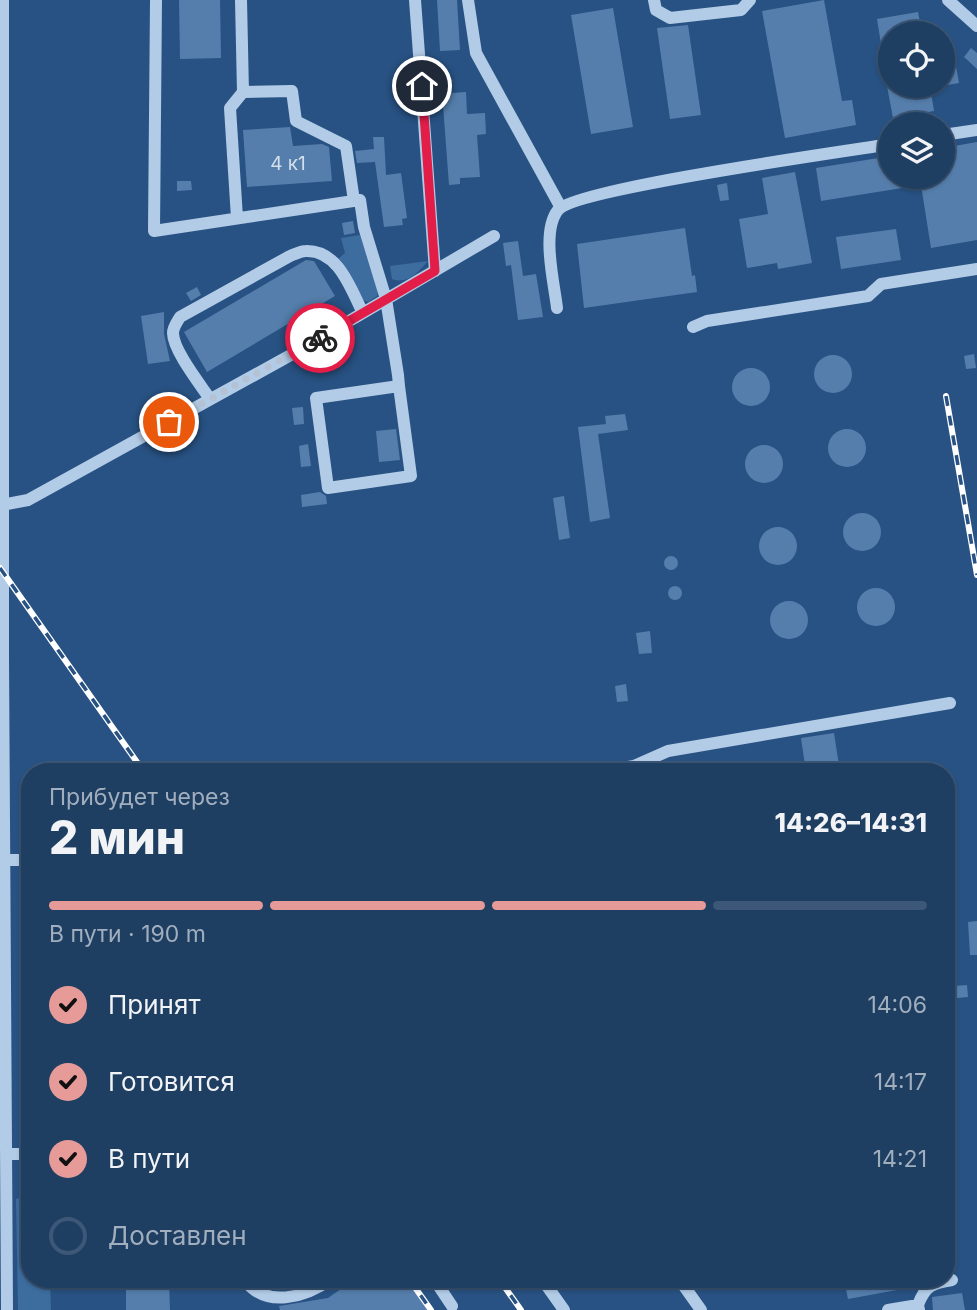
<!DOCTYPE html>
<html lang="ru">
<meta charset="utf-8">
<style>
body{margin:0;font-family:Inter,sans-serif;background:#2b496b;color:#f1f3f6;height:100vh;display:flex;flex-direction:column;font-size:26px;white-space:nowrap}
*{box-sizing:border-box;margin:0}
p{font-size:23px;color:#a1aebe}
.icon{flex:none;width:38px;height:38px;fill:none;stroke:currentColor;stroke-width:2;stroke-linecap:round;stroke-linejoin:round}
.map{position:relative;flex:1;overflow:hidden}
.side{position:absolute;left:21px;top:763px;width:934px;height:525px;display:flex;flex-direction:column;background:#1e3e62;border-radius:28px;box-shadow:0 2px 5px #0004,0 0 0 2px #3c5777}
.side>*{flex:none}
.buttons{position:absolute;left:878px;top:21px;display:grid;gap:14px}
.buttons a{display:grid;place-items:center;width:77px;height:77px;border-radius:50%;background:#1e3e62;box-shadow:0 2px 5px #0004,0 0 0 2px #3c5777;font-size:35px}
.pin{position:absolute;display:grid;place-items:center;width:60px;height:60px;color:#fff;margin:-30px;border:4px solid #fff;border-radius:50%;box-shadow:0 2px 7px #0007}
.courier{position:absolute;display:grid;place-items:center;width:70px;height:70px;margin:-35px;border:5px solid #e11d48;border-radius:50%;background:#fff;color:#222;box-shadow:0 2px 9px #0007}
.overview em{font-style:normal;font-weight:800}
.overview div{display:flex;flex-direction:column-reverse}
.overview{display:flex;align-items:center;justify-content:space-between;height:119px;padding:0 28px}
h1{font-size:46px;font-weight:800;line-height:52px}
.bar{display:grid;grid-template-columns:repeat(4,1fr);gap:10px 7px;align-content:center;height:84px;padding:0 28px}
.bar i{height:9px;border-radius:5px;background:#3c5777}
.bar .selected{background:#e69b98}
.bar p{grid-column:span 4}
ol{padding:0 28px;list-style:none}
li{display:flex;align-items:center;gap:21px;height:77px}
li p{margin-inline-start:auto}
li .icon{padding:7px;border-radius:50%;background:#e69b98;color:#111;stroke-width:4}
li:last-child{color:#a1aebe}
li i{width:38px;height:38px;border:4px solid #3c5777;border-radius:50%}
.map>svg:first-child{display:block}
.green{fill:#3d6c9f}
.building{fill:#557eac}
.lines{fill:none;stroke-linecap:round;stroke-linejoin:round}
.minor{stroke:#b2cbe6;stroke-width:12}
.rail-casing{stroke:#fff;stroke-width:6}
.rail{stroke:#285283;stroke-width:3.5;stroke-dasharray:10;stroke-linecap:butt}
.done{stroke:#b4c2d4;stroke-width:7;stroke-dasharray:0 12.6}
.route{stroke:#e11d48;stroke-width:9}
.labels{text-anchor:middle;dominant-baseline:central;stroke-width:7;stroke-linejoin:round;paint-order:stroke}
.number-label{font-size:19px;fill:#d4dfea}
</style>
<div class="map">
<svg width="977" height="1310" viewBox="0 0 977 1310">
<rect width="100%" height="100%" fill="#285283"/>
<!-- green -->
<path class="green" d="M360 235 378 291 377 296 368 302 363 300 338 259 345 253 341 238Z
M428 261C418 272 408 285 392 279L390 266Z
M30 1195V1279H50L51 1310H18L16 1199Z"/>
<!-- building -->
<path class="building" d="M179 0H220L221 58 180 59Z
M437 0H457L460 50 440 51Z
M824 0 842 101 852 100 856 125 785 138 762 11Z
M613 8 633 127 591 134 571 15Z
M918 12 922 33H891V75H886L877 19Z
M688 25 701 115 670 119 657 28Z
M971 48 977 53V69L964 57Z
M956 66 959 83 947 85 945 67Z
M887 86H930L934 111 893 118Z
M466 92 467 114 485 113 486 134 477 135 480 177 460 178V184L449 185 443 105H440L439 94Z
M290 127 293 146 322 144 329 147 332 181 247 187 243 130Z
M373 137H384L386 175 401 173 407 218 402 219 403 225 384 227 375 162 357 163 355 151 374 149Z
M977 142V240L931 248 921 185 821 201 816 168 891 156V177H943V148Z
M795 172 812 263 778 269 777 263 747 268 739 219 768 214 762 178Z
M177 181H191L192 190 177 191Z
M727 183 729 200 720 201 717 185Z
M353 221 355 233 344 235 342 223Z
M685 228 692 276 695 275 697 292 584 308 577 244Z
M896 229 901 260 841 269 836 237Z
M518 241 523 276 536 274 543 317 518 320 511 265 506 266 503 243Z
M306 260 314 261 335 296 207 372 184 332Z
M197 287 201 295 191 301 186 293Z
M164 312V334L170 361 148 364 141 316Z
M974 354 976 368 966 369 964 356Z
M814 374a19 19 0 1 1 38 0a19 19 0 1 1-38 0Z
M732 387a19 19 0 1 1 38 0a19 19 0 1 1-38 0Z
M303 407 304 424 294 425 292 408Z
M625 414 628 430 598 434 610 518 590 522 578 427 606 424 605 416Z
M396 429 400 460 379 462 376 431Z
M828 448a19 19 0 1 1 38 0a19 19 0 1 1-38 0Z
M308 444 311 466 301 467 299 446Z
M745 464a19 19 0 1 1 38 0a19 19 0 1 1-38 0Z
M320 492 326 496 327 504 302 507 301 495Z
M564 496 570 538 559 540 553 498Z
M843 532a19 19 0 1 1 38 0a19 19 0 1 1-38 0Z
M759 546a19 19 0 1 1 38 0a19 19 0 1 1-38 0Z
M664 563a7 7 0 1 1 14 0a7 7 0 1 1-14 0Z
M668 593a7 7 0 1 1 14 0a7 7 0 1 1-14 0Z
M857 607a19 19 0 1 1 38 0a19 19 0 1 1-38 0Z
M770 620a19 19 0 1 1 38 0a19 19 0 1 1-38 0Z
M650 631 652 653 639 654 636 633Z
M626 684 628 701 617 702 615 686Z
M834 733 840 772H806L801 738Z
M977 921V955H970L968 922Z
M967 985 968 997 957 998 955 986Z
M126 1279H169L170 1310H126Z
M266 1279H304L293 1287 285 1289 273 1288Z
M355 1279H406L428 1310H280L279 1306 328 1298Z
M844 1279H895L897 1290 848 1299Z
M962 1293 965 1310H933L932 1297Z"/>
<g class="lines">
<!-- minor -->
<path class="minor" d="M3 0V657L7 1310
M156 0 154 231 360 200 364 227 386 299 398 375 399 386 411 476 328 488 316 398 399 386
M415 0 435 271
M468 0 476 53 560 206
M654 0 656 10 670 18 741 10 750 0
M948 0 977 26
M243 92 292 91 296 121 346 146 354 201
M943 135 977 130
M237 218 230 108 243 92 241 0
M557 308C554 282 541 231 558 210 574 189 847 151 891 144
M693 327 707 321 868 296 881 284 977 269
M210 399C200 384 173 350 173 333 173 327 177 322 180 317L290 256C295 254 301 251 306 251 339 250 351 290 363 313
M2 505 28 500 298 351 494 236
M598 772 634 766 668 751 950 703
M4 860H30
M6 1154H30
M244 1279C265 1309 305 1298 331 1279
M434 1279 452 1306
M542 1279 564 1310
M679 1279 701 1310
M918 1305C925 1286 932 1283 952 1280
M888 1310 918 1305 919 1310"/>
<!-- rail casing -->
<g class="rail-casing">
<path id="rail" d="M946 396 977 575
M0 568 144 772
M409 1279 431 1310
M499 1279 521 1310"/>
</g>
<!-- rail -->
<use href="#rail" class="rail"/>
</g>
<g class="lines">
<!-- done -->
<path class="done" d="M169 422 320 338"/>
<!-- route -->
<path class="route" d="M320 338 435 271 422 86"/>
</g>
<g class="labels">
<!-- number labels -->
<g class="number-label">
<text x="288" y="163">4 к1</text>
</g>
</g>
</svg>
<div class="buttons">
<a><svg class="icon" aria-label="locate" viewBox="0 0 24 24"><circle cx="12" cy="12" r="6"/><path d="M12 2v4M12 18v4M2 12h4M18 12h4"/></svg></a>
<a><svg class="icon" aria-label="layers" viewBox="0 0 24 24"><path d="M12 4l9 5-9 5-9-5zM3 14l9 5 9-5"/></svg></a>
</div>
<div class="pin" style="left:169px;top:422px;background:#ea580c"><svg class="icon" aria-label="bag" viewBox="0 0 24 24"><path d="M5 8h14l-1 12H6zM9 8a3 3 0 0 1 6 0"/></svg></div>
<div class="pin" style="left:422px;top:86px;background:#1f2937"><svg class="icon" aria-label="home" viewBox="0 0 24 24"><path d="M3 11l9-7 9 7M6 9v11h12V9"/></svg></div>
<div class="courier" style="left:320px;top:338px"><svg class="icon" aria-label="bike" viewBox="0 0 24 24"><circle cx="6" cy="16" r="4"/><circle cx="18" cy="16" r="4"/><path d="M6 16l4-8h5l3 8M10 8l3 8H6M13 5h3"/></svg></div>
<section class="side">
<div class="overview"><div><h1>2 мин</h1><p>Прибудет через</p></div><em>14:26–14:31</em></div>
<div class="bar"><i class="selected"></i><i class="selected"></i><i class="selected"></i><i></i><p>В пути · 190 m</p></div>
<ol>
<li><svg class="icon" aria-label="check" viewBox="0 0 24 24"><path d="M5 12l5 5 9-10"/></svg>Принят<p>14:06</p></li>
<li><svg class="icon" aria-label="check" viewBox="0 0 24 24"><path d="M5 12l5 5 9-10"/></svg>Готовится<p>14:17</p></li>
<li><svg class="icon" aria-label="check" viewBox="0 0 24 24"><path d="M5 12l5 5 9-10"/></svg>В пути<p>14:21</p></li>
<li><i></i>Доставлен</li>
</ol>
</section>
</div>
